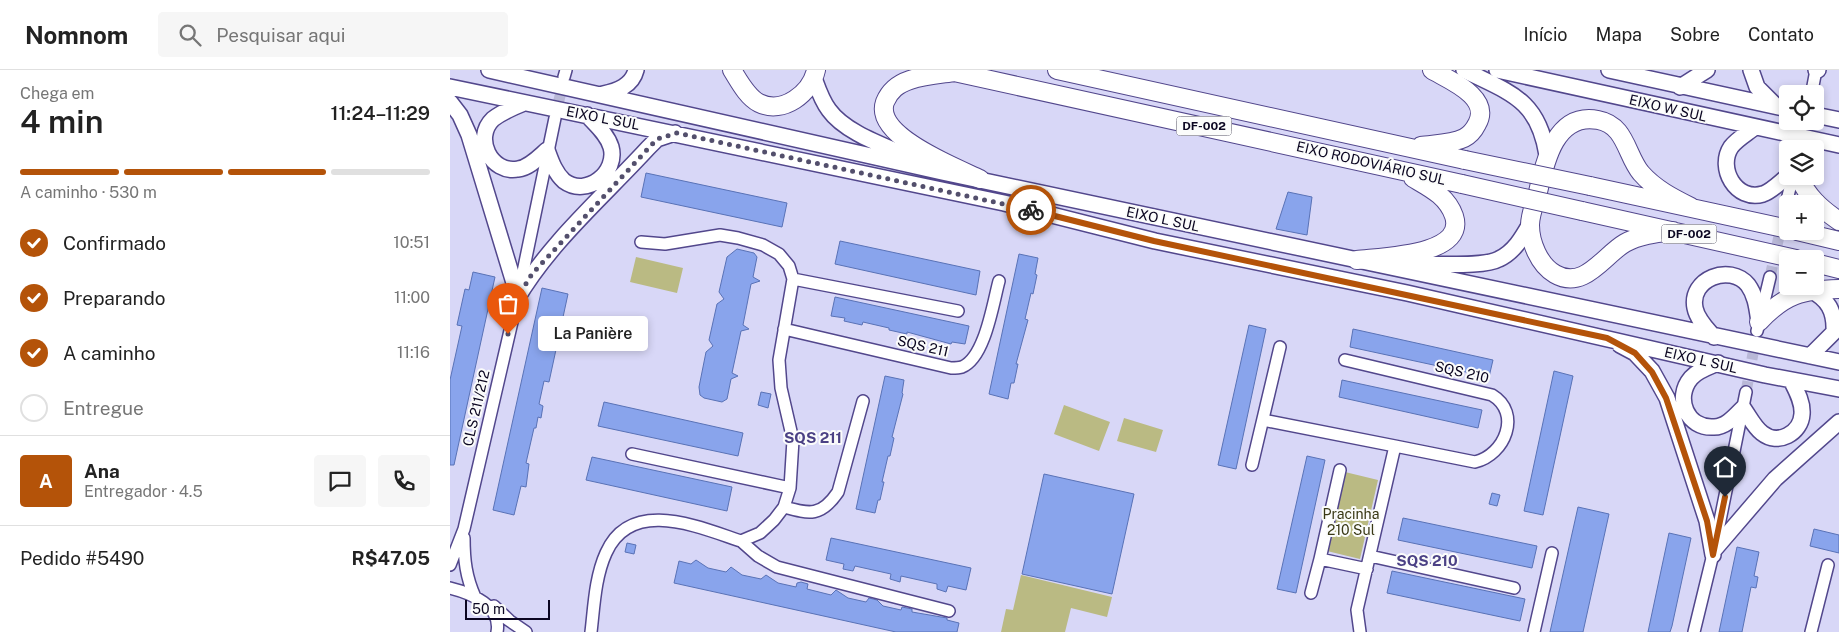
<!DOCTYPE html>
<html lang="pt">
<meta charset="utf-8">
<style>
body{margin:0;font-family:"Public Sans",sans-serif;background:#f6f6f6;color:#222;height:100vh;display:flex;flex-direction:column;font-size:19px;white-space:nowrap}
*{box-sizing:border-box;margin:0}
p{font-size:16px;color:#767676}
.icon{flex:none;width:28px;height:28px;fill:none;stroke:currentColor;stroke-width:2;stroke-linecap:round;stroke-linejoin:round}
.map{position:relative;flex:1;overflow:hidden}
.drawer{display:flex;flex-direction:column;background:#fff;width:450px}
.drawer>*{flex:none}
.fabs{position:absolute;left:1329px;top:15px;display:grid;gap:10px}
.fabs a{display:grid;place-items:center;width:45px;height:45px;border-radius:5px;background:#fff;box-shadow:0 2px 8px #0003;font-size:25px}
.scale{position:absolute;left:15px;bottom:12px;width:85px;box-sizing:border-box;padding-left:5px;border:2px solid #0b0621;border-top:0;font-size:14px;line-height:18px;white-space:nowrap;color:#0b0621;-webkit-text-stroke:4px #fbfcfb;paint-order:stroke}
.pin{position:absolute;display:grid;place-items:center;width:42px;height:42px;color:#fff;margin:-51px -21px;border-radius:50% 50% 50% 0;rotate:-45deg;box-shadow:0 0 5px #0007}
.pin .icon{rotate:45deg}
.courier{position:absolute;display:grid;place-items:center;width:50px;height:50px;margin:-25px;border:4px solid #b45309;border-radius:50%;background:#fff;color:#222;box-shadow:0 1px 6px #0007}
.bubble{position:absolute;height:35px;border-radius:5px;background:#fff;box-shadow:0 2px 8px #0003;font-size:16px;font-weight:600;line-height:35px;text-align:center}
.head em{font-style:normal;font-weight:600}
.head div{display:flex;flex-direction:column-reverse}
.head{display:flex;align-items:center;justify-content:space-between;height:85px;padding:0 20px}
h1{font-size:32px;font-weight:600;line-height:38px}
.bar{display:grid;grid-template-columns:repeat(4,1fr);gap:8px 5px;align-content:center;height:60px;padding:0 20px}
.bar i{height:6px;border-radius:4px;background:#e0e0e0}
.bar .selected{background:#b45309}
.bar p{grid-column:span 4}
.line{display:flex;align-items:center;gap:12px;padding:0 20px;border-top:1px solid #e0e0e0}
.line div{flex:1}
.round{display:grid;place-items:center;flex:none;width:52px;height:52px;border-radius:5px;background:#f6f6f6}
ol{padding:0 20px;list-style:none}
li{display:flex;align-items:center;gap:15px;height:55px}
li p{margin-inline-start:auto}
li .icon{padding:5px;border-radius:50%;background:#b45309;color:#fff;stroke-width:4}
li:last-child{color:#767676}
li i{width:28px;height:28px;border:2px solid #e0e0e0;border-radius:50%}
header{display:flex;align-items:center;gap:30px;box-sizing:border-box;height:70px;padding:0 25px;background:#fff;border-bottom:1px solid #e0e0e0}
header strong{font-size:24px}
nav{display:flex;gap:28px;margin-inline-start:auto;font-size:18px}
.search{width:350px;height:45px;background:#f6f6f6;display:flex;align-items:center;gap:12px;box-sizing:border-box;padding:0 18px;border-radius:5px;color:#767676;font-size:19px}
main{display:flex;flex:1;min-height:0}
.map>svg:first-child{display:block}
.green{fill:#baba83}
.building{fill:#89a4ec;stroke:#5972b6}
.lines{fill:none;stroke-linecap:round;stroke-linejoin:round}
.minor-tunnel{stroke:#b9b8d7;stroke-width:11;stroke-dasharray:11 5.5;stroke-linecap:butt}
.minor-casing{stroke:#52478c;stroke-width:14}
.major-casing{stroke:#52478c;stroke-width:18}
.highway-casing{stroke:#52478c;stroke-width:20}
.minor{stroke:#fff;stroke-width:11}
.major{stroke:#fff;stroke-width:15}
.highway{stroke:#fff;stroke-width:18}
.highway-bridge-casing{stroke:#52478c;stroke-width:20;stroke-linecap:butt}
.highway-bridge{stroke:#fff;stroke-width:18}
.done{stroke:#534f6c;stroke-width:5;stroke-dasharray:0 9}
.route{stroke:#b45309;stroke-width:6}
.labels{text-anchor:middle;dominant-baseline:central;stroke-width:4;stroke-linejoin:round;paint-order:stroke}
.shield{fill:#fbfcfb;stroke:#535062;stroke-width:1}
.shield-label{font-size:12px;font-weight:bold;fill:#0b0621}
.street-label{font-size:14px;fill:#0b0621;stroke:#fbfcfb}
.park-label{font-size:14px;fill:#393815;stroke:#fbfcfb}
.neighbourhood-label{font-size:15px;font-weight:bold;fill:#4b4185;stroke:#fbfcfb}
</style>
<header>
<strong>Nomnom</strong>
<div class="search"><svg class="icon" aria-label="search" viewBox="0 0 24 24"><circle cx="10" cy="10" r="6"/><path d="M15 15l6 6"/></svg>Pesquisar aqui</div>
<nav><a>Início</a><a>Mapa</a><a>Sobre</a><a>Contato</a></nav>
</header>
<main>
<section class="drawer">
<div class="head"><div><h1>4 min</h1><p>Chega em</p></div><em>11:24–11:29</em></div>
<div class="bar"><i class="selected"></i><i class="selected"></i><i class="selected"></i><i></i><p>A caminho · 530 m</p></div>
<ol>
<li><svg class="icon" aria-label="check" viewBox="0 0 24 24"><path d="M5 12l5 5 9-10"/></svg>Confirmado<p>10:51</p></li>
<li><svg class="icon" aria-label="check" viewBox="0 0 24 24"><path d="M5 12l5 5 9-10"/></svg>Preparando<p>11:00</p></li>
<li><svg class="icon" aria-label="check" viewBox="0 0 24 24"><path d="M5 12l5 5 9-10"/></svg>A caminho<p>11:16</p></li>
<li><i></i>Entregue</li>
</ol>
<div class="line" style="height:90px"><b class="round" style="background:#b45309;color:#fff">A</b><div><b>Ana</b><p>Entregador · 4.5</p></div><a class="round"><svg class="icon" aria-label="chat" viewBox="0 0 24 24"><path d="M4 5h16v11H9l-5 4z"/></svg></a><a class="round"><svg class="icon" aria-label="phone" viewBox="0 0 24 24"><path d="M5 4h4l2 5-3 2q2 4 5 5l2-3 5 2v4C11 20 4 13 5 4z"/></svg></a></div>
<div class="line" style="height:65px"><div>Pedido #5490</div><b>R$47.05</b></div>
</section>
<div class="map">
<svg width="1389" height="562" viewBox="0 0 1389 562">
<rect width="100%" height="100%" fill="#d8d7f7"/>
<!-- green -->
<path class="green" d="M186 187 233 198 227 223 180 212Z
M614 335 660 352 649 381 604 364Z
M674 348 713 360 706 382 667 371Z
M895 402 928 410 910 489 877 481Z
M571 505 662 527 657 547 621 538 615 562H551L556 539 563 540Z"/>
<!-- building -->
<path class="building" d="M196 103 337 133 332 157 191 127Z
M838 122 862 127 857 165 826 159Z
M390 171 530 201 526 225 385 194Z
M287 179 304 183 307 187 303 207 310 211 301 214 293 255 299 259 291 261 282 303 288 306 281 309 277 329 272 332 254 328 250 325 249 317 256 282 263 276 259 270 267 234 274 229 269 222 277 187Z
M569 184 588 188 585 204 587 205 583 224 581 223 575 249 578 250 566 294H568L564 313H561L558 329 539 324Z
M23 202 45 207 4 395H0V310L12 256 7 255 15 219 19 220Z
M92 218 118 224 99 312 94 311 89 334 93 336 91 348 88 347 86 358H84L76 393 79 394 76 417 71 416 64 445 43 440Z
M385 227 519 256 515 274 502 272 501 274 457 262V264L439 260V258L413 252 412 255 394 251 395 248 381 246Z
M799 255 816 259 786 399 768 395Z
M903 259 1043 290 1039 307 900 277Z
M1104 301 1123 306 1093 445 1074 441Z
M435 306 454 310 452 323 453 324 442 367 444 368 440 386H438L432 412H434L430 430H428L425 443 406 439Z
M892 310 1032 340 1028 358 889 327Z
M311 322 321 324 318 338 308 335Z
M154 332 293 363 288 386 148 356Z
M857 386 875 390 846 523 827 519Z
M142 387 282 417 277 441 136 410Z
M594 404 684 424 662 524 572 504Z
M1042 423 1050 425 1047 436 1039 434Z
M1128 437 1159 444 1133 562H1100Z
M953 448 1087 476 1082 498 948 470Z
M1364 459 1389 465V483L1360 476Z
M1219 463 1241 468 1222 556 1220 562H1198Z
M381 468 521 498 516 520 498 516 496 522 487 519V514L451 506 450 512 440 509 441 504 405 496 403 501 393 499 394 494 376 490Z
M177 473 186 475 184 484 175 482Z
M1287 477 1309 482 1304 506 1308 507 1306 518 1301 517 1292 562H1269Z
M246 490 258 498 276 502 281 497 292 505 311 509 316 505 328 513 346 517 347 513 351 512 358 514 357 519 381 525 386 520 398 528 416 532 419 528 427 530 433 536 451 540 452 537 462 539V542L497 548V550L509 553 507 562H446L224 513 229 491 241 494Z
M942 501 1075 529 1070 551 937 523Z"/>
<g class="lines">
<!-- minor-tunnel -->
<path class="minor-tunnel" d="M105 47 114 9
M1349 79 1355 51
M1320 207 1337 130
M1296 322 1306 267"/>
<!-- minor casing -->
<g class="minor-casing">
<path id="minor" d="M114 7 116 0
M1362 21 1366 0
M1337 130 1343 106
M343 209 508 241
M334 259 501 298C504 298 509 298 512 297 535 288 543 233 549 211
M1307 261 1320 207
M895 290 1042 325C1072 343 1055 385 1025 392L945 376
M813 350 945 376 907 540 910 562
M182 384 340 418
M802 395 830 277
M890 400 870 489 917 499
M334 437C360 444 371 447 388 422L413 331
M14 468C14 490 16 507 25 527
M291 471 308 486 327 497 499 541
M920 486 1064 518
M0 495 14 459 68 226 105 48
M0 518C21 523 52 536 47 562
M861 523 870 489
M44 536 59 550
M54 547 76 562
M141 562C144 537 145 507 156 483 181 427 248 457 291 471L310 463 324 450 334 437 340 418 343 370 331 318 329 290 343 209 339 196 329 184 313 175 288 168 270 165 215 174 191 172
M1084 562 1102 483
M1244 562 1264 480 1296 322
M1361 562 1378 495"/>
</g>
<!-- major casing -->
<g class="major-casing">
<path id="major" d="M39 0 492 102 1389 292
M1014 0C1060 23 1088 29 1097 85
M1047 0 1389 75
M1159 0 1338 39
M1301 0 1307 17 1326 36
M1366 0H1368
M364 8C368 19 372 31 379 40 396 64 439 77 466 90
M0 17 554 133 705 171 957 223 1315 305 1389 319
M1230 17 1257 0
M153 24C167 21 182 16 186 0
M0 32 10 45 19 65 68 226
M74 33C64 37 52 42 43 49 23 68 41 104 68 99 79 98 89 87 97 80 101 91 105 103 114 111 137 128 168 102 161 77 157 64 146 55 137 45
M1365 45 1389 50
M1305 57C1298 63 1287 69 1281 77 1267 98 1286 132 1313 124 1322 121 1330 112 1338 106
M956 195C980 193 1033 198 1049 189 1064 182 1072 168 1080 154
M1360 220C1378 229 1385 241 1384 262L1360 286
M66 230C100 172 153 127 198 78L207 69 225 63
M1264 267C1257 259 1247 249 1245 238 1239 209 1280 193 1298 215 1306 226 1307 239 1309 252
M1170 275 1185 283 1202 301 1217 328 1257 451 1263 485
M1268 293C1259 297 1248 300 1241 308 1224 328 1237 359 1264 357 1276 357 1285 346 1293 338 1299 346 1304 357 1312 363 1328 376 1351 363 1352 344 1353 332 1346 320 1341 310
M1264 480 1325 409 1389 352"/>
</g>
<!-- highway casing -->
<g class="highway-casing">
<path id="highway" d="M282 0C289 11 297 27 309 33 333 45 361 23 366 0
M495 0 1012 114
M607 0 1015 90
M505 2C491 4 474 5 460 10 448 14 440 20 435 32 423 66 507 98 530 109
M971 76C984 74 1002 74 1014 68 1020 65 1024 60 1027 54 1042 27 999 10 982 0
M1348 106C1358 127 1370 138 1389 151
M1140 116 1338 159
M1132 141 1346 189
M1223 161C1207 163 1189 165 1175 173 1154 185 1134 221 1105 204 1089 195 1080 172 1080 155 1080 145 1085 132 1088 122 1095 91 1106 42 1148 50 1176 55 1176 85 1191 103 1205 119 1223 128 1241 137
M1347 161 1389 171
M907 190C930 187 1017 186 1004 146 997 126 980 118 963 108
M1365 193 1389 199
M1309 252C1335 224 1352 220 1389 219"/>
</g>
<!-- minor -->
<use href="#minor" class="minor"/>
<!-- major -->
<use href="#major" class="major"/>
<!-- highway -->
<use href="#highway" class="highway"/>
<!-- highway-bridge casing -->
<g class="highway-bridge-casing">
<path id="highway-bridge" d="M1015 90 1140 116
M1012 114 1132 141"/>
</g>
<!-- highway-bridge -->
<use href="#highway-bridge" class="highway-bridge"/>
</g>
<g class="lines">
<!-- done -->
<path class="done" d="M58 264 66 230 82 204 207 69 227 63 581 140"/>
<!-- route -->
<path class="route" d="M581 140 704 171 1157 268 1185 283 1202 302 1216 328 1257 451 1263 485 1275 427"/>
</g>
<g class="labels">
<!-- shield labels -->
<g class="shield">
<rect x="726.5" y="46.5" width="55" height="19" rx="4"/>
<rect x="1211.5" y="154.5" width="55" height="19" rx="4"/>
</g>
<g class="shield-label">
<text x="754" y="56">DF-002</text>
<text x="1239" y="164">DF-002</text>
</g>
<!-- street labels -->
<g class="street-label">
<text transform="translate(1218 38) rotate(13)">EIXO W SUL</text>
<text transform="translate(153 48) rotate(11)">EIXO L SUL</text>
<text transform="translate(921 93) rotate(13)">EIXO RODOVIÁRIO SUL</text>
<text transform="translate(713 149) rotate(12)">EIXO L SUL</text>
<text transform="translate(473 276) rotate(13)">SQS 211</text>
<text transform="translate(1251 290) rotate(13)">EIXO L SUL</text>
<text transform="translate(1012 302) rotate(13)">SQS 210</text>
<text transform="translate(26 338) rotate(-77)">CLS 211/212</text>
</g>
<!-- park labels -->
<g class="park-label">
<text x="901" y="444">Pracinha<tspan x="901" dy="16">210 Sul</tspan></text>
</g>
<!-- neighbourhood labels -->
<g class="neighbourhood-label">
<text x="363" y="367">SQS 211</text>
<text x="977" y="490">SQS 210</text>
</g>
</g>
</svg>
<div class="fabs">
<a><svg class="icon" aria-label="locate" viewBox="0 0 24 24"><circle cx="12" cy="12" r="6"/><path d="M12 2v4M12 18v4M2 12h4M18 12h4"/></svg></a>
<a><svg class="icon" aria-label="layers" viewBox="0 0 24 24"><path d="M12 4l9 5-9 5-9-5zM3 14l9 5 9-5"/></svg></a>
<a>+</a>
<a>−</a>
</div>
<div class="scale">50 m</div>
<div class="pin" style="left:58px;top:264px;background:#ea580c"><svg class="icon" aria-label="bag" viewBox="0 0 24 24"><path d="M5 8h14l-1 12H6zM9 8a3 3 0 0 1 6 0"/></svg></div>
<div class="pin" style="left:1275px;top:427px;background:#1f2937"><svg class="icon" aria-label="home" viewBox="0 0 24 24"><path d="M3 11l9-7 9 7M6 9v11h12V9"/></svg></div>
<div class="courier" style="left:581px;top:140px"><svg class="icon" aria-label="bike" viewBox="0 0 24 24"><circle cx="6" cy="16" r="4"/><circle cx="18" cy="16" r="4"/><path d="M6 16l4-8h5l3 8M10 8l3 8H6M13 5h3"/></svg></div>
<div class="bubble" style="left:88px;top:246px;width:110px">La Panière</div>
</div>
</main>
